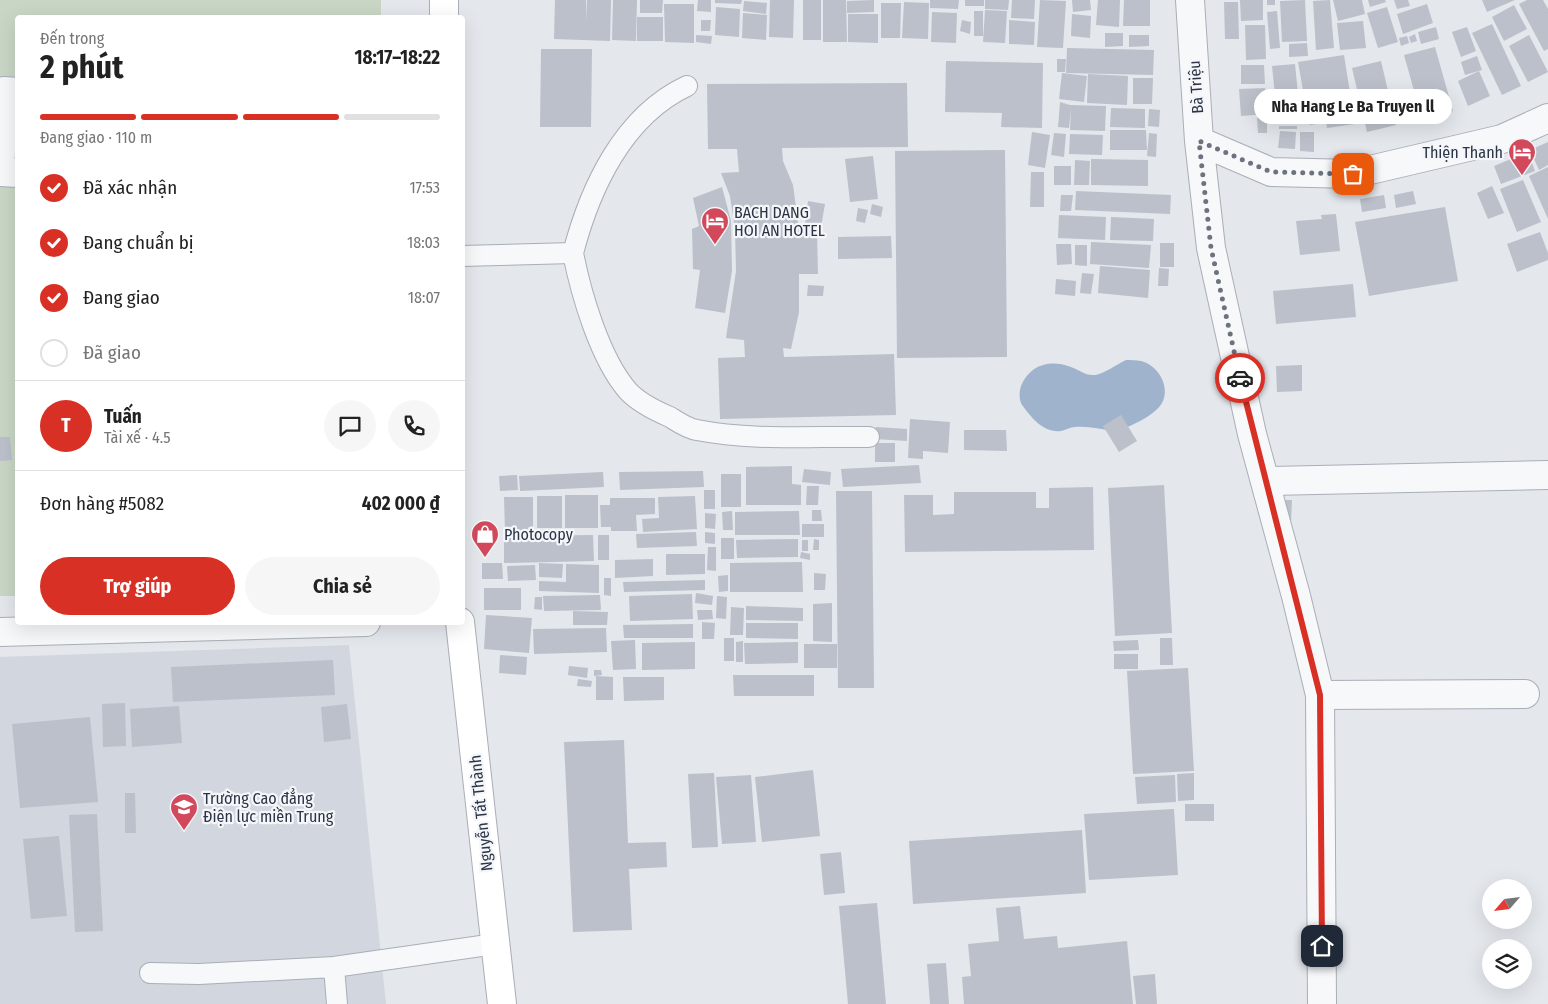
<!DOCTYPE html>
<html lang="vi">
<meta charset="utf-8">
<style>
body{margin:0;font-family:"Fira Sans Condensed",sans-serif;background:#f6f6f6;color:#222;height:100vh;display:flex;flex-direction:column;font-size:19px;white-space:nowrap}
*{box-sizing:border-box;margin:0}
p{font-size:16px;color:#767676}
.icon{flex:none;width:28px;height:28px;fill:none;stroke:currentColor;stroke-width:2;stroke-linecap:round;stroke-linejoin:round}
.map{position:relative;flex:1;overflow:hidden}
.details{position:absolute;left:15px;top:15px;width:450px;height:610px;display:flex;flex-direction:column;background:#fff;border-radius:5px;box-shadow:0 5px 20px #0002}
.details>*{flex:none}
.needle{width:32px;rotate:242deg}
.fabs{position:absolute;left:1482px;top:879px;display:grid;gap:10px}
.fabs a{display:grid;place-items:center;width:50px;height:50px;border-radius:50%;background:#fff;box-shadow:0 5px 20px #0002;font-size:25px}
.pin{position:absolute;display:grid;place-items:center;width:42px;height:42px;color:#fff;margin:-21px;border-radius:10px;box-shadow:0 2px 8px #0006}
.courier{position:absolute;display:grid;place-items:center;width:50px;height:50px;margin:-25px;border:4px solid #d93025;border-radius:50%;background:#fff;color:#222;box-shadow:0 1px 6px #0007}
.bubble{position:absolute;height:35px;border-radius:18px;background:#fff;box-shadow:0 5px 20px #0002;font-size:16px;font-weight:700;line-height:35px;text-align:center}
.overview em{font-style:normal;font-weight:700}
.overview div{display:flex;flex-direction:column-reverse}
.overview{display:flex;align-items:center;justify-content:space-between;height:85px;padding:0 25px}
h1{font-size:32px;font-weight:700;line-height:38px}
.bar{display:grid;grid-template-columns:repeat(4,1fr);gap:8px 5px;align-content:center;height:60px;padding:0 25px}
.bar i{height:6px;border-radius:4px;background:#e0e0e0}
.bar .on{background:#d93025}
.bar p{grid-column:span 4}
.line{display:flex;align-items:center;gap:12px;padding:0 25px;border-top:1px solid #e0e0e0}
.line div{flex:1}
.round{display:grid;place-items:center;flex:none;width:52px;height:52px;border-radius:26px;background:#f6f6f6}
ol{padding:0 25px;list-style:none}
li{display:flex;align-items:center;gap:15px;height:55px}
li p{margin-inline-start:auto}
li .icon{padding:5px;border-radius:50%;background:#d93025;color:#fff;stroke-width:4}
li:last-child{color:#767676}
li i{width:28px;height:28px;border:2px solid #e0e0e0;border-radius:50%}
.button{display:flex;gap:10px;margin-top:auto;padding:10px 25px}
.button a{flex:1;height:58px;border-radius:30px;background:#d93025;color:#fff;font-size:20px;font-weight:700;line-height:58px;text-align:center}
.button a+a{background:#f6f6f6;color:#222}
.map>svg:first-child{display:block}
.built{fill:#d2d6de}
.green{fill:#c9d6c5}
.water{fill:#9fb4cc}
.building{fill:#bbc0ca}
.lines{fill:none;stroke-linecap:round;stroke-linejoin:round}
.lane-casing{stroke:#a9aeb7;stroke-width:22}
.street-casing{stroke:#a9aeb7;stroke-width:30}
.secondary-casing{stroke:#a9aeb7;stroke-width:30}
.lane{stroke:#f7f8fa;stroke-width:20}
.street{stroke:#f7f8fa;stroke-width:28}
.secondary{stroke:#fff;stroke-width:28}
.done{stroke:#6c737f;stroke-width:5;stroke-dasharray:0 9}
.route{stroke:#d93025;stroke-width:6}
.labels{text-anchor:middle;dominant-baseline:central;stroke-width:4.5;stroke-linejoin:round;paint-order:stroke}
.street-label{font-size:16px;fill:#2b3445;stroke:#f4f6f9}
.poi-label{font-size:16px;fill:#2b3445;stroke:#f4f6f9;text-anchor:start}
</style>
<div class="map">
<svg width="1548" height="1004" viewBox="0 0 1548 1004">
<rect width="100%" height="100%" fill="#e4e7ec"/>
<!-- built -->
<path class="built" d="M349 645 386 1004H0V657Z"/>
<!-- green -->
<path class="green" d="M0 0H381V18H18L17 596H0Z"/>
<!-- water -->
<path class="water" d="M1126 360C1131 360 1136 360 1141 361 1158 365 1171 387 1162 403 1156 414 1133 426 1121 429 1105 432 1091 425 1075 427 1070 427 1066 430 1061 431 1043 433 1032 418 1022 405 1019 400 1019 392 1021 386 1030 365 1049 359 1071 367 1080 370 1085 376 1095 375 1104 374 1117 364 1126 360Z"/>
<!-- building -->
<path class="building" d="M555 0H586V21L587 0H611L610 41 554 39Z
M613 0H637L636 41 612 40Z
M640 0H663L662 13H640Z
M698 0H711V12L697 11Z
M715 0H742L741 4 715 3Z
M770 0H794L793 38 769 37Z
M803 0H821V40H803Z
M823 0H846L847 42H823Z
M874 0V12L847 13V1Z
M930 0H959L958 9 930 8Z
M965 0H984V6H965Z
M985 0H1009L1008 10 985 9Z
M1012 0H1035L1034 19 1011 18Z
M1040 0 1066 1 1063 48 1037 47Z
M1072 0H1090L1091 10 1073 12Z
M1098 0H1120L1119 27 1096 25Z
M1124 0H1150V26H1123Z
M1240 0H1263V20L1241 21Z
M1267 0H1275V5H1267Z
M1305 0 1307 41 1282 42 1280 1Z
M1330 0 1334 48 1316 50 1313 1Z
M1333 0H1362L1365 14 1338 21Z
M1368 0H1385L1386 2 1370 7Z
M1394 0H1408L1410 6 1397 9Z
M1482 0H1515L1487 12Z
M1527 0H1543L1548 9V49L1544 51 1519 4Z
M744 1 767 3 766 14 743 11Z
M904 2 929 3 928 39 902 38Z
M1224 2H1238L1239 39H1225Z
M881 3H901L900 38H881Z
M664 4H694V43L665 42Z
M1427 4 1433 23 1403 34 1397 14Z
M1514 5 1527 29 1504 41 1492 17Z
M716 7 740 9 739 37 715 35Z
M1387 7 1398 42 1378 48 1367 13Z
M985 10 1007 11 1005 43 983 42Z
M974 11H983V36H974Z
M1277 11 1280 48 1270 49 1267 12Z
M932 12 957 13 956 43 931 42Z
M743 13 767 15 766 40 742 38Z
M848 14H878V43L848 42Z
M1072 14 1091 16 1090 38 1071 36Z
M637 17H663V41H637Z
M701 20H711L710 31H701Z
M962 20 971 22 970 34 960 31Z
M1009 20 1035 22 1034 45 1009 44Z
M1363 21 1366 48 1340 50 1337 23Z
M1492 24 1521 86 1502 95 1472 33Z
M1245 25H1265L1266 59 1246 60Z
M1436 27 1439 39 1421 44 1418 32Z
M1467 27 1476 51 1461 57 1452 32Z
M1105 33H1123V46L1105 47Z
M1415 34 1417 41 1411 43 1409 37Z
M696 35 712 36 711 44 696 42Z
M1129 35H1149V46L1129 47Z
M1529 35 1548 72 1528 82 1509 46Z
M1407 36 1409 43 1401 46 1399 38Z
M1307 43 1308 56 1289 57V44Z
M1435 47 1453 111 1422 119 1404 55Z
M1067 48 1154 50 1153 75 1066 73Z
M541 49H592L591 127H540Z
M1344 55 1355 124 1327 128 1324 105 1306 107 1298 62Z
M1477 56 1482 70 1465 75 1461 62Z
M1057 59H1066L1065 72H1057Z
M946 61 1043 63 1042 128 1001 127 1002 113 945 112Z
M1381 61 1396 125 1367 132 1352 68Z
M1295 64 1298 94 1275 95 1272 66Z
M1241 65H1264L1265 84H1241Z
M1479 71 1490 96 1468 106 1458 81Z
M1062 73 1087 76 1084 102 1059 99Z
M1088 74 1128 76 1127 105 1087 103Z
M1133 78H1153L1152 104H1133Z
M907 83 908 147 782 148 783 161 793 185 799 230H817L818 274H799V312L791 349 783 348 784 357 894 354 896 415 720 419 718 358 745 357 744 340 726 338 736 271 735 229 730 196 721 173 739 172 737 149H708L707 84Z
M1265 88 1267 114 1241 116 1239 89Z
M1276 99H1297L1298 123 1277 124Z
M1060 102 1070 105 1106 106 1105 131 1070 130 1071 108 1069 128 1058 127Z
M1111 108 1145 109V128L1110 127Z
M1149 109 1160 110 1159 127 1148 126Z
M1320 109 1322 123 1310 125 1309 110Z
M1267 117V133H1258L1257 118Z
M1279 126H1297V129H1279Z
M1110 130H1146L1147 150H1110Z
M1280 131 1296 132 1295 149 1278 148Z
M1032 132 1050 135 1045 168 1028 165Z
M1300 132H1314V152L1300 151Z
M1054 133 1066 134 1064 157 1051 155Z
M1149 133 1157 134 1156 157 1147 156Z
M1070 134 1103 135 1102 155 1069 154Z
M1548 142V165L1539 170 1530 150Z
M1005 150 1007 357 897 358 895 151Z
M1528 152 1535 171 1501 184 1494 166Z
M873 156 878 199 850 202 845 159Z
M1091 159 1148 160V186L1091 185Z
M1075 160 1090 161 1089 185H1074Z
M1054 166H1071V185H1054Z
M1548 167V219L1529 176Z
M1031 172H1044V207H1030Z
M1523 180 1541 222 1517 232 1500 189Z
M1492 186 1504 213 1488 219 1477 193Z
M722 187 731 221 732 271 725 313 695 308 700 270 693 269 692 229 699 226 693 198Z
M1076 191 1171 195 1170 214 1075 210Z
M1413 191 1416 204 1396 208 1394 195Z
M1061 195H1073L1071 211H1060Z
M1384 195 1386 208 1362 212 1360 199Z
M808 201 825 204 821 227 805 224Z
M872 204 883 207 881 217 870 214Z
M1445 207 1458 281 1369 296 1355 222Z
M858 208 868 210 865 223 856 221Z
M1336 214 1340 251 1300 255 1296 221 1322 219 1321 215Z
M1059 215 1106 217 1105 240 1058 238Z
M1111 217 1154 219 1153 241 1110 240Z
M1540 232 1548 253V260L1517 272 1507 244Z
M891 236 892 258 838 259V237Z
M1091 242 1151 245 1149 268 1090 264Z
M1160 243H1174V267H1160Z
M1056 244H1071L1072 264 1057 265Z
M1075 245H1087V266L1075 265Z
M1100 266 1150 270 1148 298 1098 293Z
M1159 268 1169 269 1168 286H1158Z
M1082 273 1094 274 1091 294 1080 293Z
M1056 279 1076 281 1075 296 1055 294Z
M1353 284 1356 317 1276 324 1273 291Z
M808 285 824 286 823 296H807Z
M1302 365V391L1277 392 1276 366Z
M1121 415 1137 441 1119 452 1103 426Z
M910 419 950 422 948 453 923 451V459L908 458Z
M876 427 907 429V441L875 439Z
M964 430H1006L1007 451 964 450Z
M0 437H10L12 460 0 461Z
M875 443H895V462H875Z
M919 465 921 483 843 487 841 469Z
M792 466V484L801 485V505H746V467Z
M804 469 831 472 830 485 802 482Z
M703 471 704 487 620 490 619 472Z
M603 472 604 487 520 491 519 476Z
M721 474H741V507H721Z
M517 475 518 490 500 491 499 476Z
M1164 485 1172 633 1115 636 1108 488Z
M807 486H819L818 505H806Z
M1093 487 1094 550 905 552 904 495H933V515L954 514V492H1036V508H1049V488Z
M704 490H715V509H704Z
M836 491H872L874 688H838Z
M565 495H598V528H565Z
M537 496H562V528H537Z
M695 496 697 529 643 532 642 519 659 518 658 497Z
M504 497H533V531L505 532Z
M610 498H655V514L636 515 637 531H611V527H601L600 505H610Z
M1279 500H1292L1291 522H1278Z
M812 510H821L822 521H812Z
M732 511 733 530H723L722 512Z
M799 511 800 535H735V512Z
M705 513 716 514 715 529 705 528Z
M802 524H824V537H802Z
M696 532 697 546 637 548 636 534Z
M705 532 715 533V544L705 543Z
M593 535 594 561 504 563V536Z
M598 535H609V560H598Z
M721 538H734V559H721Z
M798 539V557L737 558 736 540Z
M814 539 819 540V550H813Z
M802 540H808V551H802Z
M708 547H716V571L707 570Z
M801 552 810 554V560L800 558Z
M666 554H705V574L666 575Z
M653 559V576L615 578V560Z
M802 562 803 592H730V563Z
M482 563H502L503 579H482Z
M539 563 563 564 562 578 539 577Z
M566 564 599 565V593L539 591V581L566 582Z
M535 565 536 580 508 581 507 566Z
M814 573 826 574 825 590H814Z
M728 575V591L719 592 718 576Z
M604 578H611V596L604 595Z
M705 580V590L624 592 623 582Z
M484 588H521V610H484Z
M696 593 713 596 712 605 695 603Z
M692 594 693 619 630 621 629 596Z
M600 595 601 610 544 611 543 596Z
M717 596 727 597 726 619 716 618Z
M535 597H542V610L534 609Z
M832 603V642L813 641V604Z
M746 606 803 608V621L746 620Z
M731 607 744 608 743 635H730Z
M697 610H712L713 619 698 620Z
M573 611 608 612 607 625H573Z
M486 615 532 618 529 653 484 649Z
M702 622 715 623 714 639H702Z
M746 623H798V639L746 638Z
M693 624V638H624L623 625Z
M606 628 607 652 534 654 533 629Z
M724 638H734V661H724Z
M1160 638H1172L1173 665H1160Z
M635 640 636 669 613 670 611 641Z
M1138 640 1139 650 1114 651 1113 641Z
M743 641V662H736V642Z
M695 642V669L642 670V643Z
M798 642V663L745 664 744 643Z
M804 644H837V668H804Z
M1114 654H1138V669H1114Z
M500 655 527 657 526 675 499 673Z
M333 660 335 695 173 702 171 667Z
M569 666 588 668 587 678 568 675Z
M1188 668 1194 771 1133 774 1127 671Z
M594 670H601L602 675 594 676Z
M733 675H814V696H734Z
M596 676 613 677V700H596Z
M623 677H664V700L624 701Z
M578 679 592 681 591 687 577 686Z
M125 703 126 746 103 747 102 704Z
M347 704 351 739 324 742 321 707Z
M179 706 182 743 132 747 130 709Z
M90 717 98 802 20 808 12 724Z
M624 740 628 843 666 842 667 867 629 869 632 930 573 932 564 742Z
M813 770 820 836 762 842 755 777Z
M714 773 718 847 692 848 688 774Z
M1194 773V800L1178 801 1177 774Z
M751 775 756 842 722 844 716 777Z
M1175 775 1176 802 1137 804 1135 777Z
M125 793H135L136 833H125Z
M1185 804H1214V821H1185Z
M1174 809 1178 875 1089 880 1084 814Z
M97 814 103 931 75 932 69 815Z
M1082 830 1086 893 913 904 909 841Z
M59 836 67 916 31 919 23 839Z
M841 852 845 893 824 895 820 854Z
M877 903 886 1004H848L839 906Z
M1020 906 1024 939 1057 936 1058 948 1127 941 1133 1004H964L962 977 971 976 968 944 999 941 996 908Z
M946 963 949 1004H930L927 964Z
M1155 974 1157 1004H1136L1133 976Z"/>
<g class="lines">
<!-- lane casing -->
<g class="lane-casing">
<path id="lane" d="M573 253C590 188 623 116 687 86
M462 256 573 253C581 294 600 359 628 391 638 402 656 411 670 417 678 422 688 429 697 430 753 441 812 436 869 437
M150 973 199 974 334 967
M337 1004 334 967 495 944"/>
</g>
<!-- street casing -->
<g class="street-casing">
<path id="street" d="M1190 0 1199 141 1271 172 1353 174 1502 139 1548 118
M18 92 4 91 0 172 18 173
M1199 141 1211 248 1252 434 1296 596 1320 695 1322 1004
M1265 481 1548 475
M0 632 366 622
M1320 695 1525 694"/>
</g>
<!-- secondary casing -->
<g class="secondary-casing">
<path id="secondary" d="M444 18V0
M460 622 502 1004"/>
</g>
<!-- lane -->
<use href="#lane" class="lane"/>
<!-- street -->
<use href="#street" class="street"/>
<!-- secondary -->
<use href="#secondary" class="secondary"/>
</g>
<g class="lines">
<!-- done -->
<path class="done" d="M1240 378 1211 248 1199 141 1271 172 1353 174"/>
<!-- route -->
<path class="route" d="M1240 378 1320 695 1322 946"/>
</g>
<!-- icons -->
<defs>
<g id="hotel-pin" transform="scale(1.4375)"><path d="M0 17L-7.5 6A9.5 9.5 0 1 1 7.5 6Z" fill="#d1495b" stroke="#f4f6f9"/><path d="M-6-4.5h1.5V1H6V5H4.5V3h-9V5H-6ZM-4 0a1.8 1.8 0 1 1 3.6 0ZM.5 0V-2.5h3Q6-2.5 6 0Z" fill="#fff"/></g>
<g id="shop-pin" transform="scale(1.4375)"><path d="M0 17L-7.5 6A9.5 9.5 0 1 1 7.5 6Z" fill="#d1495b" stroke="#f4f6f9"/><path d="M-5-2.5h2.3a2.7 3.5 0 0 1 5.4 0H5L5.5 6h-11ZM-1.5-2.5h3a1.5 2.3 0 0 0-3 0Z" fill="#fff"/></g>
<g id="school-pin" transform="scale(1.4375)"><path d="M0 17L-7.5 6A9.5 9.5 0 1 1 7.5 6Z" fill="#d1495b" stroke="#f4f6f9"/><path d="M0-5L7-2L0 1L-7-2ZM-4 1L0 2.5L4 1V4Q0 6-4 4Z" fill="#fff"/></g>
</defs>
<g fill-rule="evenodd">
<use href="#hotel-pin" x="1522" y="152"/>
<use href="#hotel-pin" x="715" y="221"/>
<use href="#shop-pin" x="485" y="534"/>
<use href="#school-pin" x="184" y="807"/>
</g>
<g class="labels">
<!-- street labels -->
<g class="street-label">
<text transform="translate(1196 87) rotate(-94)">Bà Triệu</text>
<text transform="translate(481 813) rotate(-96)">Nguyễn Tất Thành</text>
</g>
<!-- poi labels -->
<g class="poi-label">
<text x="1503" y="152" text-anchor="end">Thiện Thanh</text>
<text x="734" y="212">BACH DANG<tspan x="734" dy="18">HOI AN HOTEL</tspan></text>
<text x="504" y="534">Photocopy</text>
<text x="203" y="798">Trường Cao đẳng<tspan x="203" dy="18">Điện lực miền Trung</tspan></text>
</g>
</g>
</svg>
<div class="fabs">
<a><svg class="needle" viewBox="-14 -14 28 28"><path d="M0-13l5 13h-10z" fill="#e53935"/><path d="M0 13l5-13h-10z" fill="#767676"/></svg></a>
<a><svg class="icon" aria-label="layers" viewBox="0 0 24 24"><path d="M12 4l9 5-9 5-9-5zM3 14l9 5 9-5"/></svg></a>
</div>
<div class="pin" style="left:1353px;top:174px;background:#ea580c"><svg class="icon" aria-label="bag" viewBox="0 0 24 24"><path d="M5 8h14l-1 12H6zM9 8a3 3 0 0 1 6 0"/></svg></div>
<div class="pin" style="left:1322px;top:946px;background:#1f2937"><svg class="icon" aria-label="home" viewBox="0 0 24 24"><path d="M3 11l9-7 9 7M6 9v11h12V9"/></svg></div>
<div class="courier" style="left:1240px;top:378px"><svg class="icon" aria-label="car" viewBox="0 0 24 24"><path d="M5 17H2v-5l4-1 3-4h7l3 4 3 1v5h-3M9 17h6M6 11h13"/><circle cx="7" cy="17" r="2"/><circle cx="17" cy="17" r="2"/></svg></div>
<div class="bubble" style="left:1254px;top:89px;width:198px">Nha Hang Le Ba Truyen ll</div>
<section class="details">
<div class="overview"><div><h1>2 phút</h1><p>Đến trong</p></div><em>18:17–18:22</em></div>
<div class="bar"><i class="on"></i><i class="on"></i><i class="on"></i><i></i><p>Đang giao · 110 m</p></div>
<ol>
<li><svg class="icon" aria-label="check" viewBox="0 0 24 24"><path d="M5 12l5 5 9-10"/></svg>Đã xác nhận<p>17:53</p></li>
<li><svg class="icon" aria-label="check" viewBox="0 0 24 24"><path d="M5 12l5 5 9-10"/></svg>Đang chuẩn bị<p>18:03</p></li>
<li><svg class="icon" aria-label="check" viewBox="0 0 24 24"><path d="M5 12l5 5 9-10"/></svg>Đang giao<p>18:07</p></li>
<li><i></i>Đã giao</li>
</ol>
<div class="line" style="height:90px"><b class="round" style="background:#d93025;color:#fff">T</b><div><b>Tuấn</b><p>Tài xế · 4.5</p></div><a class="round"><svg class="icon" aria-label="chat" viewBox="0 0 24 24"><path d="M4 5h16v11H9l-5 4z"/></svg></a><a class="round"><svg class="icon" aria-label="phone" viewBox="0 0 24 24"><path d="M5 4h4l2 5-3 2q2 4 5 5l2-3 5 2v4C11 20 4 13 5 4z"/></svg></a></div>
<div class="line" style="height:65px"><div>Đơn hàng #5082</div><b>402 000 ₫</b></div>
<div class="button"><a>Trợ giúp</a><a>Chia sẻ</a></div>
</section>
</div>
